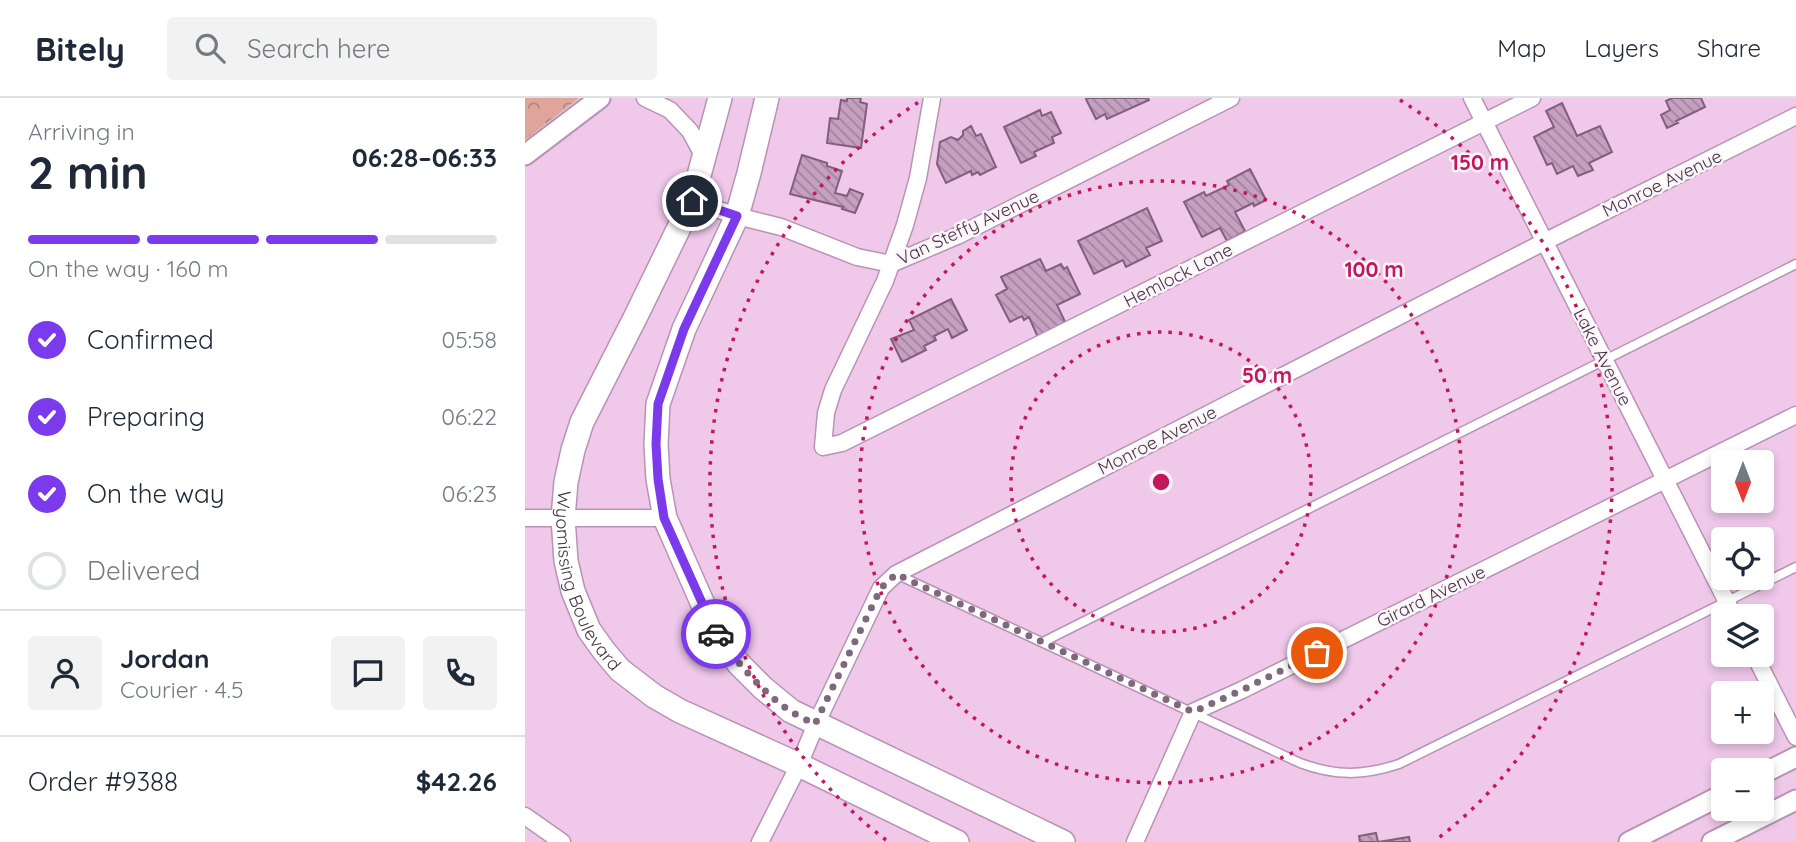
<!DOCTYPE html>
<meta charset="utf-8">
<style>
body{margin:0;font-family:Quicksand,sans-serif;background:#f2f2f3;color:#1f2937;height:100vh;display:flex;flex-direction:column;font-size:26px;white-space:nowrap}
*{box-sizing:border-box;margin:0}
p{font-size:23px;color:#747a83}
.icon{flex:none;width:38px;height:38px;fill:none;stroke:currentColor;stroke-width:2;stroke-linecap:round;stroke-linejoin:round}
.map{position:relative;flex:1;overflow:hidden}
.drawer{display:flex;flex-direction:column;background:#fff;width:525px}
.drawer>*{flex:none}
.needle{width:46px;rotate:180deg}
.fabs{position:absolute;left:1186px;top:352px;display:grid;gap:14px}
.fabs a{display:grid;place-items:center;width:63px;height:63px;border-radius:7px;background:#fff;box-shadow:0 4px 10px #0003;font-size:35px}
.pin{position:absolute;display:grid;place-items:center;width:60px;height:60px;color:#fff;margin:-30px;border:4px solid #fff;border-radius:50%;box-shadow:0 2px 7px #0007}
.courier{position:absolute;display:grid;place-items:center;width:70px;height:70px;margin:-35px;border:5px solid #7c3aed;border-radius:50%;background:#fff;color:#222;box-shadow:0 2px 9px #0007}
.overview em{font-style:normal;font-weight:800}
.overview div{display:flex;flex-direction:column-reverse}
.overview{display:flex;align-items:center;justify-content:space-between;height:119px;padding:0 28px}
h1{font-size:46px;font-weight:800;line-height:52px}
.bar{display:grid;grid-template-columns:repeat(4,1fr);gap:10px 7px;align-content:center;height:84px;padding:0 28px}
.bar i{height:9px;border-radius:5px;background:#e0e1e3}
.bar .selected{background:#7c3aed}
.bar p{grid-column:span 4}
.line{display:flex;align-items:center;gap:18px;padding:0 28px;border-top:2px solid #e0e1e3}
.line div{flex:1}
.round{display:grid;place-items:center;flex:none;width:74px;height:74px;border-radius:7px;background:#f2f2f3}
ol{padding:0 28px;list-style:none}
li{display:flex;align-items:center;gap:21px;height:77px}
li p{margin-inline-start:auto}
li .icon{padding:7px;border-radius:50%;background:#7c3aed;color:#fff;stroke-width:4}
li:last-child{color:#747a83}
li i{width:38px;height:38px;border:4px solid #e0e1e3;border-radius:50%}
header{display:flex;align-items:center;gap:42px;box-sizing:border-box;height:98px;padding:0 35px;background:#fff;border-bottom:2px solid #e0e1e3}
header strong{font-size:33px}
nav{display:flex;gap:38px;margin-inline-start:auto;font-size:24px}
.search{width:490px;height:63px;background:#f2f2f3;display:flex;align-items:center;gap:18px;box-sizing:border-box;padding:0 24px;border-radius:7px;color:#747a83;font-size:26px}
main{display:flex;flex:1;min-height:0}
.map>svg:first-child{display:block}
.park{fill:url(#park-crowns)}
.building{fill:url(#building-back-hatch);stroke:#815f7d;stroke-width:2}
.lines{fill:none;stroke-linecap:round;stroke-linejoin:round}
.service-casing{stroke:#b893b3;stroke-width:11}
.minor-casing{stroke:#b893b3;stroke-width:19}
.tertiary-casing{stroke:#b893b3;stroke-width:23}
.secondary-casing{stroke:#b893b3;stroke-width:26}
.service{stroke:#fff;stroke-width:8}
.minor{stroke:#fff;stroke-width:16}
.tertiary{stroke:#fff;stroke-width:19}
.secondary{stroke:#fff;stroke-width:23}
.done{stroke:#7f687c;stroke-width:7;stroke-dasharray:0 12.6}
.route{stroke:#7c3aed;stroke-width:9}
.ring{fill:none;stroke:#c2185b;stroke-width:3.5;stroke-dasharray:3.5 7}
.labels{text-anchor:middle;dominant-baseline:central;stroke-width:5;stroke-linejoin:round;paint-order:stroke}
.street-label{font-size:18px;fill:#433441;stroke:#fdf5fb}
.centre{fill:#c2185b;stroke:#fdf5fb;stroke-width:3.5}
.ring-label{font-size:21px;text-anchor:middle;font-weight:bold;fill:#c2185b;stroke:#fdf5fb;stroke-width:5;stroke-linejoin:round;paint-order:stroke}
</style>
<header>
<strong>Bitely</strong>
<div class="search"><svg class="icon" aria-label="search" viewBox="0 0 24 24"><circle cx="10" cy="10" r="6"/><path d="M15 15l6 6"/></svg>Search here</div>
<nav><a>Map</a><a>Layers</a><a>Share</a></nav>
</header>
<main>
<section class="drawer">
<div class="overview"><div><h1>2 min</h1><p>Arriving in</p></div><em>06:28–06:33</em></div>
<div class="bar"><i class="selected"></i><i class="selected"></i><i class="selected"></i><i></i><p>On the way · 160 m</p></div>
<ol>
<li><svg class="icon" aria-label="check" viewBox="0 0 24 24"><path d="M5 12l5 5 9-10"/></svg>Confirmed<p>05:58</p></li>
<li><svg class="icon" aria-label="check" viewBox="0 0 24 24"><path d="M5 12l5 5 9-10"/></svg>Preparing<p>06:22</p></li>
<li><svg class="icon" aria-label="check" viewBox="0 0 24 24"><path d="M5 12l5 5 9-10"/></svg>On the way<p>06:23</p></li>
<li><i></i>Delivered</li>
</ol>
<div class="line" style="height:126px"><a class="round"><svg class="icon" aria-label="person" viewBox="0 0 24 24"><circle cx="12" cy="8" r="4"/><path d="M4 21q1-7 8-7t8 7"/></svg></a><div><b>Jordan</b><p>Courier · 4.5</p></div><a class="round"><svg class="icon" aria-label="chat" viewBox="0 0 24 24"><path d="M4 5h16v11H9l-5 4z"/></svg></a><a class="round"><svg class="icon" aria-label="phone" viewBox="0 0 24 24"><path d="M5 4h4l2 5-3 2q2 4 5 5l2-3 5 2v4C11 20 4 13 5 4z"/></svg></a></div>
<div class="line" style="height:91px"><div>Order #9388</div><b>$42.26</b></div>
</section>
<div class="map">
<svg width="1271" height="744" viewBox="0 0 1271 744">
<defs>
<pattern id="park-crowns" width="20" height="18" patternUnits="userSpaceOnUse" patternTransform="scale(1.75)"><rect width="20" height="18" fill="#dfa59a"/><path d="M2 6a3 3 0 1 1 6 0M12 15a3 3 0 1 1 6 0" fill="none" stroke="#b6877f"/></pattern>
<pattern id="building-back-hatch" width="6" height="6" patternUnits="userSpaceOnUse" patternTransform="scale(1.75)"><rect width="6" height="6" fill="#c5a0c0"/><path d="M-1 5l2 2M0 0l6 6M5-1l2 2" fill="none" stroke="#a2839e"/></pattern>
</defs>
<rect width="100%" height="100%" fill="#efc8ea"/>
<!-- park -->
<path class="park" d="M0 0H54L0 42Z"/>
<!-- building -->
<path class="building" d="M322 0H336L335 4 342 6 336 50 302 45 305 20 313 21 316 2 322 3Z
M564 0H623L624 2 582 21 580 16 571 21 561 1Z
M1147 0H1176L1180 9 1151 23 1153 25 1142 30 1136 17 1145 12 1141 3Z
M1037 5 1052 38 1075 28 1087 54 1064 65 1068 72 1053 78 1048 68 1032 76 1027 65 1022 67 1009 39 1029 29 1021 13Z
M515 12 517 18 526 14 536 35 527 39 529 45 509 54 511 58 496 65 479 29Z
M446 28 451 38 456 36 471 69 455 77 453 74 447 77 446 73 421 85 412 66 415 44 426 39 433 42 438 37V33Z
M277 57 302 65V68L317 73 310 95 322 98 325 91 338 96 330 115 317 111 318 109 265 96Z
M725 71 741 102 729 108 728 105 710 114 720 133 702 143 695 130 677 139 659 104 679 94 681 98 704 87 702 83Z
M622 110 637 143 621 150 625 157 601 169 598 162 569 176 553 143Z
M515 161 521 173 536 166 539 171 542 169 555 196 532 207 543 230 515 244 504 219 499 222 497 218 485 224 471 197 482 191 476 179Z
M426 201 442 232 427 240 423 231 409 238 411 242 399 248 401 252 377 264 366 241 389 232 384 222Z
M851 735 853 744 884 739 885 744H835L834 738Z"/>
<g class="lines">
<!-- service casing -->
<g class="service-casing">
<path id="service" d="M371 476 775 665C810 678 838 678 874 666L1271 469
M518 544 1271 166"/>
</g>
<!-- minor casing -->
<g class="minor-casing">
<path id="minor" d="M120 0 145 12 165 33 180 61
M407 0 393 80 380 127 360 183 308 292 301 315 298 349 317 345 1007 0
M947 0 1209 518
M167 103 212 118 256 129 332 159 366 166 432 138 706 0
M0 420H140
M1229 556 1271 639
M0 718 37 744
M235 744 274 667 291 626 356 490 371 476 1019 144 1271 18
M610 744 668 614 717 592 1271 317"/>
</g>
<!-- tertiary casing -->
<g class="tertiary-casing">
<path id="tertiary" d="M0 57 75 0
M1237 676 1271 659
M1104 744 1199 696
M1187 744 1271 702"/>
</g>
<!-- secondary casing -->
<g class="secondary-casing">
<g id="secondary">
<path id="s1" d="M195 0 167 103 111 218 57 324 48 352 41 384 38 420 41 463 48 493 64 532 79 553 95 572 129 598 155 613 274 667 432 744"/>
<path d="M242 0 224 75 212 118 159 231 133 306 131 346 133 381 140 420 191 536 213 565 238 590 266 613 538 744"/>
</g>
</g>
<!-- service -->
<use href="#service" class="service"/>
<!-- minor -->
<use href="#minor" class="minor"/>
<!-- tertiary -->
<use href="#tertiary" class="tertiary"/>
<!-- secondary -->
<use href="#secondary" class="secondary"/>
</g>
<g class="lines">
<!-- done -->
<path class="done" d="M191 536C213 565 236 593 265 613 273 618 282 622 290 626L356 490 371 476 668 614 717 592 792 555"/>
<!-- route -->
<path class="route" d="M167 103 212 118 159 231 133 306 131 346 133 381 139 420 191 536"/>
</g>
<!-- distance rings -->
<g class="ring">
<circle cx="636" cy="384" r="150"/>
<circle cx="636" cy="384" r="301"/>
<path d="M361 742A451 451 0 0 1 397 2M875 2A451 451 0 0 1 911 742"/>
</g>
<g class="labels">
<!-- street labels -->
<g class="street-label">
<text transform="translate(1137 85) rotate(-26)">Monroe Avenue</text>
<text transform="translate(443 129) rotate(-25)">Van Steffy Avenue</text>
<text transform="translate(653 177) rotate(-27)">Hemlock Lane</text>
<text transform="translate(1078 259) rotate(63)">Lake Avenue</text>
<text transform="translate(632 342) rotate(-27)">Monroe Avenue</text>
<text stroke="none"><textPath href="#s1" startOffset="520">Wyomissing Boulevard</textPath></text>
<text transform="translate(906 498) rotate(-26)">Girard Avenue</text>
</g>
</g>
<circle cx="636" cy="384" r="10" class="centre"/>
<g class="ring-label">
<text x="955" y="72">150 m</text>
<text x="849" y="179">100 m</text>
<text x="742" y="285">50 m</text>
</g>
</svg>
<div class="fabs">
<a><svg class="needle" viewBox="-14 -14 28 28"><path d="M0-13l5 13h-10z" fill="#e53935"/><path d="M0 13l5-13h-10z" fill="#747a83"/></svg></a>
<a><svg class="icon" aria-label="locate" viewBox="0 0 24 24"><circle cx="12" cy="12" r="6"/><path d="M12 2v4M12 18v4M2 12h4M18 12h4"/></svg></a>
<a><svg class="icon" aria-label="layers" viewBox="0 0 24 24"><path d="M12 4l9 5-9 5-9-5zM3 14l9 5 9-5"/></svg></a>
<a>+</a>
<a>−</a>
</div>
<div class="pin" style="left:792px;top:555px;background:#ea580c"><svg class="icon" aria-label="bag" viewBox="0 0 24 24"><path d="M5 8h14l-1 12H6zM9 8a3 3 0 0 1 6 0"/></svg></div>
<div class="pin" style="left:167px;top:103px;background:#1f2937"><svg class="icon" aria-label="home" viewBox="0 0 24 24"><path d="M3 11l9-7 9 7M6 9v11h12V9"/></svg></div>
<div class="courier" style="left:191px;top:536px"><svg class="icon" aria-label="car" viewBox="0 0 24 24"><path d="M5 17H2v-5l4-1 3-4h7l3 4 3 1v5h-3M9 17h6M6 11h13"/><circle cx="7" cy="17" r="2"/><circle cx="17" cy="17" r="2"/></svg></div>
</div>
</main>
